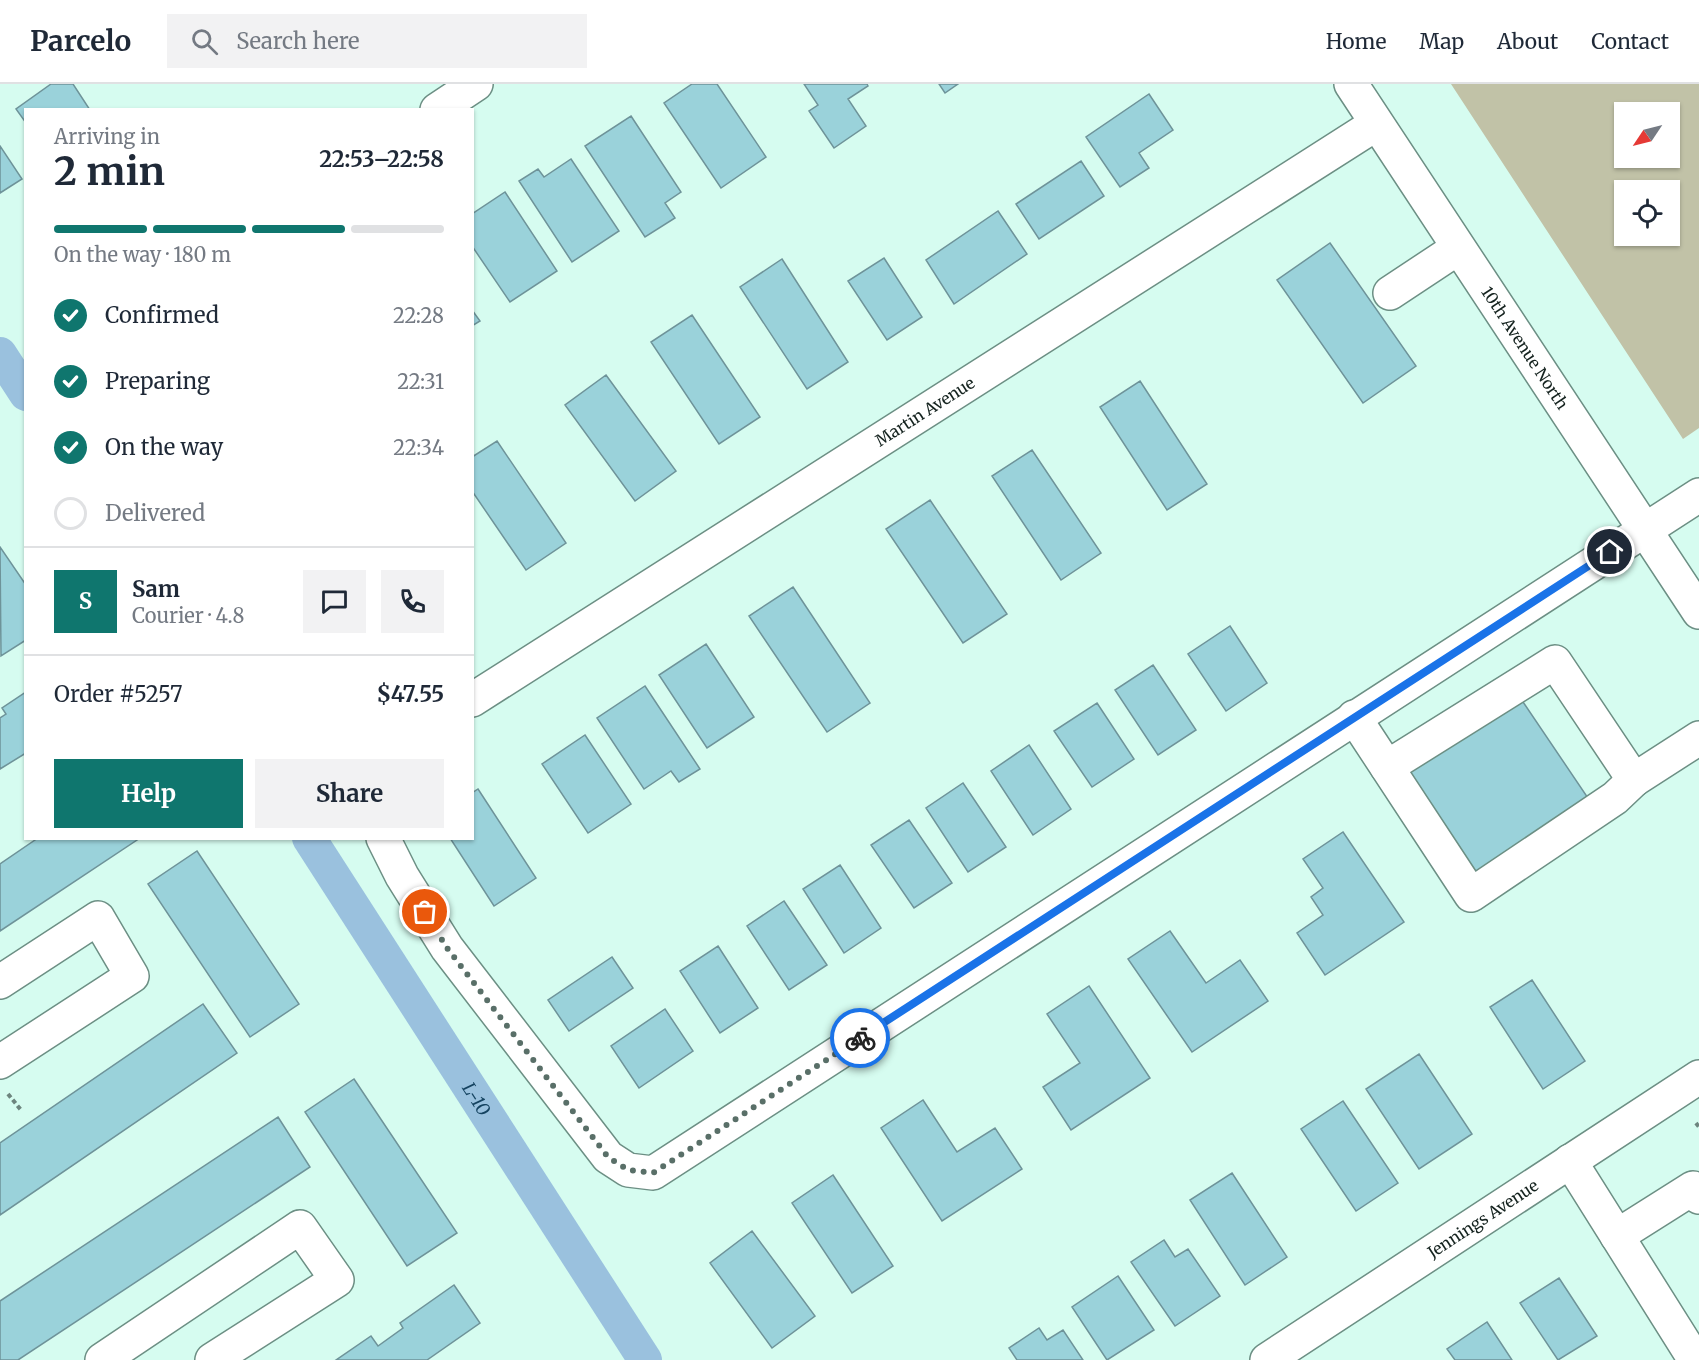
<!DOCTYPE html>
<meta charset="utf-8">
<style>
body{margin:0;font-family:Merriweather,serif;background:#f2f2f3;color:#1f2937;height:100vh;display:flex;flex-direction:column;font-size:22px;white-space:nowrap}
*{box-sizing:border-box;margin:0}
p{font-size:20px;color:#747a83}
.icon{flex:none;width:33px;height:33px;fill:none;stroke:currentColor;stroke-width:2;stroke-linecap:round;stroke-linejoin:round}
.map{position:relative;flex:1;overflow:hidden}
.sheet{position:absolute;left:24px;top:24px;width:450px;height:732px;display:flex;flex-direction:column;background:#fff;border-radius:0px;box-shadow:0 2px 4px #0004}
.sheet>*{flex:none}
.needle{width:39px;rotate:235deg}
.tools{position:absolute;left:1614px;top:18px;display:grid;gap:12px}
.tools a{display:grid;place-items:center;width:66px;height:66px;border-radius:0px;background:#fff;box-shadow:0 2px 4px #0004;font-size:30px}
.pin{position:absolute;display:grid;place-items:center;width:51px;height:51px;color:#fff;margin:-26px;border:3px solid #fff;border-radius:50%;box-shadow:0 2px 6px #0007}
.courier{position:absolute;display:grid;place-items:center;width:60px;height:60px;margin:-30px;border:4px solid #1a73e8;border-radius:50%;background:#fff;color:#222;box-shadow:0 2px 8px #0007}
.head em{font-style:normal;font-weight:700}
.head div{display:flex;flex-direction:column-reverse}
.head{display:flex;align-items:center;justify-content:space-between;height:102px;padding:0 30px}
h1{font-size:39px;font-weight:700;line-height:45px}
.bar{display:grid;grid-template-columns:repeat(4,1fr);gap:9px 6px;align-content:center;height:72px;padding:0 30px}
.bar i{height:8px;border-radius:4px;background:#e0e1e3}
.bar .on{background:#0f766e}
.bar p{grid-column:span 4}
.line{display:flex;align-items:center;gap:15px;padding:0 30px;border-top:2px solid #e0e1e3}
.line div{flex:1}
.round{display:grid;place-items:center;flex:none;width:63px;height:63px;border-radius:0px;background:#f2f2f3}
ol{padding:0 30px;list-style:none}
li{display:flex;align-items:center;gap:18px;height:66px}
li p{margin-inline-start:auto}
li .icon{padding:6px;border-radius:50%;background:#0f766e;color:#fff;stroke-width:4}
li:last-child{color:#747a83}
li i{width:33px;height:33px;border:3px solid #e0e1e3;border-radius:50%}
.action{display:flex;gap:12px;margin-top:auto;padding:12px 30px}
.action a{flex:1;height:69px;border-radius:0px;background:#0f766e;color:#fff;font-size:24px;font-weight:700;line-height:69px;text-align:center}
.action a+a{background:#f2f2f3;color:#1f2937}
header{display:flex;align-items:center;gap:36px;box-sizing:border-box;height:84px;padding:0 30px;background:#fff;border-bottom:2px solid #e0e1e3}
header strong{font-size:28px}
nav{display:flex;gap:33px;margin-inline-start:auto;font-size:21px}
.search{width:420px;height:54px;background:#f2f2f3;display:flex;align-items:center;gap:15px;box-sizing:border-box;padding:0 21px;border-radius:0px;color:#747a83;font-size:22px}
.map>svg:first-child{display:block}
.green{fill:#c1c2a7;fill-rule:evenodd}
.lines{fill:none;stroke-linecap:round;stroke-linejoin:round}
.canal{stroke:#9ac1de;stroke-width:34}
.building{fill:#9ad2da;stroke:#6e9399;stroke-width:1.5}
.minor-casing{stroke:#6c8f84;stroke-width:36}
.path{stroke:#6d857e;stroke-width:4;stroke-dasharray:4.5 3;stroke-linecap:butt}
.minor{stroke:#fff;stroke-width:33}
.done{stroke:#596f68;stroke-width:6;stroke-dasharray:0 10.8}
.route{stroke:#1a73e8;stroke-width:8}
.labels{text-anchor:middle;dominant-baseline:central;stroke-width:6;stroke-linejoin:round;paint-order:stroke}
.street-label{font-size:16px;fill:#15231f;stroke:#fff}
.water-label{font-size:18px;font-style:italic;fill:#154360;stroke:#fff}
</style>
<header>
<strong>Parcelo</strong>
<div class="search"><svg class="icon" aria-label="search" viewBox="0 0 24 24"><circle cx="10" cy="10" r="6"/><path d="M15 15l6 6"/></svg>Search here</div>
<nav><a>Home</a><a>Map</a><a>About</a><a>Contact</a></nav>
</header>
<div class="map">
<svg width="1699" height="1276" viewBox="0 0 1699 1276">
<rect width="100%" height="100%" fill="#d6fcf0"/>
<!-- green -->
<path class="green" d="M1451 0H1699V344L1683 355ZM1624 28H1670V74H1624ZM1624 106H1670V152H1624Z"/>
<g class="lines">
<!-- canal -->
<g class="canal">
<path d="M0 270 26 310"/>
<path id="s1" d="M309 754 645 1276"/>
</g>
</g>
<!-- building -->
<path class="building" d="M51 0H73L90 26H26V39L16 25Z
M692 0H717L766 73 721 104 664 19Z
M804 0H867L868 2 848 15 866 42 834 64 809 27 818 21Z
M939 0H958L945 9Z
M1149 10 1173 46 1139 69 1149 84 1120 103 1086 53Z
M631 32 681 108 665 119 675 134 645 153 585 62Z
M0 62 22 95 0 109Z
M571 75 619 147 572 178 519 97 538 85 544 93Z
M1081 77 1104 112 1039 155 1016 120Z
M505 108 557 187 510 218 472 162V130Z
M998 127 1027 170 954 220 926 176Z
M1330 159 1416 282 1363 319 1277 196Z
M884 174 922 233 887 256 848 197Z
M782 175 848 278 807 305 740 203Z
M472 226 480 237 472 242Z
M692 231 760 333 719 360 651 258Z
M606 291 676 387 635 417 565 321Z
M1140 297 1207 400 1167 426 1100 323Z
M497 357 566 459 526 486 472 407V373Z
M1032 366 1101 469 1061 496 992 392Z
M930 416 1007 530 963 559 886 445Z
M0 463 26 501V556L1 572Z
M793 503 870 619 827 648 749 532Z
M1230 542 1267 599 1226 627 1188 570Z
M706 560 754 633 707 664 659 591Z
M1153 581 1196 646 1158 671 1115 606Z
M645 602 700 685 679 698 671 687 644 705 597 634Z
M26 608V669L0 685V634L6 630 2 624Z
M1519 612 1592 720 1478 798 1405 690Z
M1097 619 1134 675 1092 703 1054 647Z
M585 651 631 720 588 749 542 680Z
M1029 661 1071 725 1033 751 991 687Z
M963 699 1006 763 968 788 926 724Z
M478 705 536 794 494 822 450 754H472V709Z
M909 736 952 799 914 824 871 761Z
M1343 748 1404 838 1325 891 1297 849 1323 831 1311 813 1323 804 1303 775Z
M38 754H140L0 847V780Z
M197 767 299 920 250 953 148 800Z
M840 781 881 844 844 869 803 805Z
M784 817 827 881 789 906 747 842Z
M1170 847 1206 899 1240 876 1268 917 1192 968 1128 875Z
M718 862 758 924 720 949 680 887Z
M612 873 633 904 569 947 548 916Z
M1532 896 1585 977 1543 1005 1490 923Z
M1089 902 1150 994 1071 1046 1043 1003 1080 979 1047 930Z
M203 920 237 969 0 1131V1059Z
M665 925 693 967 639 1004 611 962Z
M1419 970 1472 1050 1419 1085 1366 1005Z
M354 995 457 1149 407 1182 305 1028Z
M923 1016 957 1068 995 1044 1022 1085 942 1137 881 1044Z
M1343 1017 1398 1099 1356 1127 1301 1045Z
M278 1033 310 1083 18 1276H0V1217Z
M1232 1089 1287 1173 1245 1201 1190 1116Z
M833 1091 893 1182 852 1209 792 1119Z
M752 1147 815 1232 772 1264 710 1179Z
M1164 1156 1175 1173 1188 1165 1220 1212 1175 1242 1131 1178Z
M1118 1192 1154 1246 1107 1276 1072 1223Z
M1559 1194 1597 1252 1558 1276 1520 1219Z
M454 1201 480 1239 427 1276H336L371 1252 378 1262 403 1244 400 1239Z
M1487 1238 1512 1276H1455L1447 1265Z
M1039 1244 1047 1256 1063 1246 1083 1276H1017L1009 1264Z"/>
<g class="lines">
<!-- minor casing -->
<g class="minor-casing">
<g id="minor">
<path id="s2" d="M1351 0 1699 528"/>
<path d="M437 26 476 0"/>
<path d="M1390 209 1458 164"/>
<path id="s3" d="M472 616 1376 40"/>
<path d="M1354 633 1471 811 1615 714 1634 696"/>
<path d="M1387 683 1555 578 1634 696 1699 654"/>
<path d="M383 754 402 792 447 864 608 1073 628 1086 653 1089 1699 411"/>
<path d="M0 898 98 834 132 892 0 978"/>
<path d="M1570 1077 1695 1276"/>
<path d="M1617 1152 1693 1104 1699 1113"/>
<path d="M102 1276 300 1143 337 1196 212 1276"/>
<path id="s4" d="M1267 1276 1699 993"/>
</g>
</g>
<!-- path -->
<path class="path" d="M8 1010 21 1026
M1696 1039 1699 1043"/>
<!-- minor -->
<use href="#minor" class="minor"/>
</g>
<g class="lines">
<!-- done -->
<path class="done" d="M425 828 447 864 608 1073 628 1086 653 1089 860 954"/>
<!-- route -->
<path class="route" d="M860 954 1610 468"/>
</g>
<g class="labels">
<!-- street labels -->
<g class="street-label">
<text stroke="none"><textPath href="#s2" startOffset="316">10th Avenue North</textPath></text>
<text stroke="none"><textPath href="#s3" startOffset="537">Martin Avenue</textPath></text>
<text stroke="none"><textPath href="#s4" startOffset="258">Jennings Avenue</textPath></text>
</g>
<!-- water labels -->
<g class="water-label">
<text stroke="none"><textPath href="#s1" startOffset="310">L-10</textPath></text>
</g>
</g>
</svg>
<div class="tools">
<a><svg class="needle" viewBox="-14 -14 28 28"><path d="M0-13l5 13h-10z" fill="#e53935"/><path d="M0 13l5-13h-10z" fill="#747a83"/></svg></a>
<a><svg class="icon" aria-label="locate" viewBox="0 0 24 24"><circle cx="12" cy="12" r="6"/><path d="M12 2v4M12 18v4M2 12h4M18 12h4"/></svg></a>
</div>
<div class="pin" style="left:425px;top:828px;background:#ea580c"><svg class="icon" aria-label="bag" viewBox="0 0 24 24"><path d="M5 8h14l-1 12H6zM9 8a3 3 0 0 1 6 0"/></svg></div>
<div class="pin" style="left:1610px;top:468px;background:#1f2937"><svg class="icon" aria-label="home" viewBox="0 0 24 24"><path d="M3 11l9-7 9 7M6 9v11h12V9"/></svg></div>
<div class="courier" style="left:860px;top:954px"><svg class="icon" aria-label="bike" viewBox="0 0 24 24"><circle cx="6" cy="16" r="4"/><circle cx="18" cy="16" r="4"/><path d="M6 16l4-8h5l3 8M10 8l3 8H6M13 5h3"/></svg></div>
<section class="sheet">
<div class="head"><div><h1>2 min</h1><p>Arriving in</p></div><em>22:53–22:58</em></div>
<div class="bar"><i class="on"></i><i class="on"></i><i class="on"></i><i></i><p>On the way · 180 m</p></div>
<ol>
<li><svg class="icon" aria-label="check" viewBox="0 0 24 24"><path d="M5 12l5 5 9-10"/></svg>Confirmed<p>22:28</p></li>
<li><svg class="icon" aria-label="check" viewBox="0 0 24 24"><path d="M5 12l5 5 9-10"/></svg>Preparing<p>22:31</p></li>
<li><svg class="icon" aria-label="check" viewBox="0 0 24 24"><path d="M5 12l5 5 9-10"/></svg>On the way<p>22:34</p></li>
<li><i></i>Delivered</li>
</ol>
<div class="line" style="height:108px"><b class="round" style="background:#0f766e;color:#fff">S</b><div><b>Sam</b><p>Courier · 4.8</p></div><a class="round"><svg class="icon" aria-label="chat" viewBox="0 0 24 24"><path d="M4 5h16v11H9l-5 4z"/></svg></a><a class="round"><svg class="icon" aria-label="phone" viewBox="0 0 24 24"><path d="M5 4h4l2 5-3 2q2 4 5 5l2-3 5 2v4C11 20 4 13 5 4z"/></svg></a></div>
<div class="line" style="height:78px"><div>Order #5257</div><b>$47.55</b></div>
<div class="action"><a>Help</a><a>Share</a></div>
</section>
</div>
